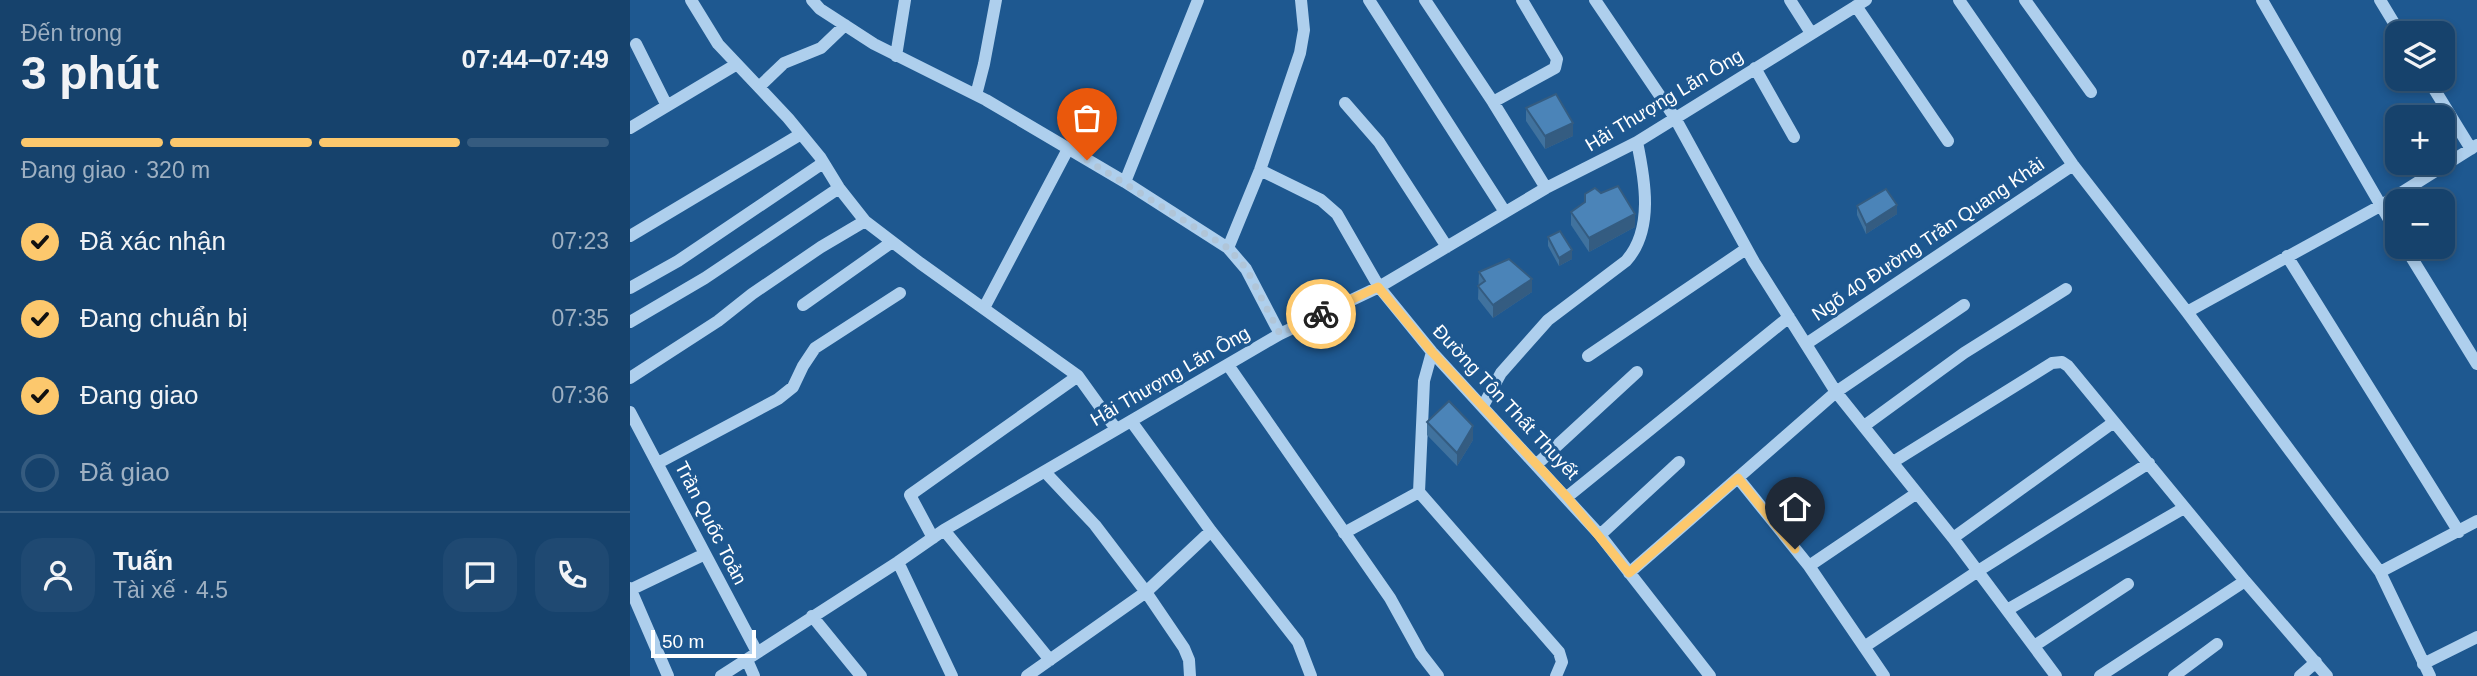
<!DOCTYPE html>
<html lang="vi">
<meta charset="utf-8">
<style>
body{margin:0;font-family:Arial,sans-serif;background:#1f4972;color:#f1f3f6;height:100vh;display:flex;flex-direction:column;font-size:26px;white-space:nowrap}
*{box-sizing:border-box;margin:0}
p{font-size:23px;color:#9eb0c2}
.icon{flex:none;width:38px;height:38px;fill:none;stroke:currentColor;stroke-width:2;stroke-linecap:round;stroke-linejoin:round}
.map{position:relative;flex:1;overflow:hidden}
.details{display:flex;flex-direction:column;background:#16426c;width:630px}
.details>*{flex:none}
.fabs{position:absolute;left:1755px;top:21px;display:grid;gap:14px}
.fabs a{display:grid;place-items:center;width:70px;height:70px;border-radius:14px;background:#16426c;box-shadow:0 4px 10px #0003,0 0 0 2px #355b7f;font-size:35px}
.scale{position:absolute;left:21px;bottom:18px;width:105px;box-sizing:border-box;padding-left:7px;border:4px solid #fff;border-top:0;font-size:19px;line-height:24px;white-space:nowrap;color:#fff;-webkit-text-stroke:5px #1e5890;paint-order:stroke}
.pin{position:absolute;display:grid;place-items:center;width:60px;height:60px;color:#fff;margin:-72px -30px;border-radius:50% 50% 50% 0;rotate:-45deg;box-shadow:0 0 7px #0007}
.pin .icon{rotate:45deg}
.courier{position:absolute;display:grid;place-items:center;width:70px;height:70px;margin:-35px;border:5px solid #fcc86d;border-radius:50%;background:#fff;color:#222;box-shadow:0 2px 9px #0007}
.head em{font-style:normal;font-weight:800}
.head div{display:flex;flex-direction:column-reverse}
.head{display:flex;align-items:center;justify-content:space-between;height:119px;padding:0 21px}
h1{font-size:46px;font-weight:800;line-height:52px}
.bar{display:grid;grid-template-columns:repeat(4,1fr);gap:10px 7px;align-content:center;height:84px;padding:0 21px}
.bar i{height:9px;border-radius:5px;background:#355b7f}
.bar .current{background:#fcc86d}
.bar p{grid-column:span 4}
.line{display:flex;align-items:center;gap:18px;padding:0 21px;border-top:2px solid #355b7f}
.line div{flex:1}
.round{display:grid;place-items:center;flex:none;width:74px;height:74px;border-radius:21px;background:#1f4972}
ol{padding:0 21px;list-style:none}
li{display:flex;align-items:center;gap:21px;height:77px}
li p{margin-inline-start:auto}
li .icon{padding:7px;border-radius:50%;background:#fcc86d;color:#111;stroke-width:4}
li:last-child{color:#9eb0c2}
li i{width:38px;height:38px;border:4px solid #355b7f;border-radius:50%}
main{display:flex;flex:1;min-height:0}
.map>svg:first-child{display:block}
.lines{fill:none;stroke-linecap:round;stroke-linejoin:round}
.minor{stroke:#aecfed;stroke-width:12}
.wall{fill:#40729e}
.shaded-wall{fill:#345c81}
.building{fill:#4b84b8;stroke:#345c81;stroke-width:2}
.done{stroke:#b0c5d8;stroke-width:7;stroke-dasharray:0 12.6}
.route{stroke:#fcc86d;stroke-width:9}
.labels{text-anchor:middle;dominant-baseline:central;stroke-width:6;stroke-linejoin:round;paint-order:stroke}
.street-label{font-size:19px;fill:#fff;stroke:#1e5890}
</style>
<main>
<section class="details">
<div class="head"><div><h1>3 phút</h1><p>Đến trong</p></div><em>07:44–07:49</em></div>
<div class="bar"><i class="current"></i><i class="current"></i><i class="current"></i><i></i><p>Đang giao · 320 m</p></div>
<ol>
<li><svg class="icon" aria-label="check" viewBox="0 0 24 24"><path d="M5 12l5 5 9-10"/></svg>Đã xác nhận<p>07:23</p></li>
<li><svg class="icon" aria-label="check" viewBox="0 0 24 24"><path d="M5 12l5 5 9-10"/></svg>Đang chuẩn bị<p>07:35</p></li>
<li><svg class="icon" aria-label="check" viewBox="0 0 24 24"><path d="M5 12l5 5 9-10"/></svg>Đang giao<p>07:36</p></li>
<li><i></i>Đã giao</li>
</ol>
<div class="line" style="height:126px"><a class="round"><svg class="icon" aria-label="person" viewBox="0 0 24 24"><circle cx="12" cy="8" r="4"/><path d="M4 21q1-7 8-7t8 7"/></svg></a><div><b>Tuấn</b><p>Tài xế · 4.5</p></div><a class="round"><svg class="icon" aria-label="chat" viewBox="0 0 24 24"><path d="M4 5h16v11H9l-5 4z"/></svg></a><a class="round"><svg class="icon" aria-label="phone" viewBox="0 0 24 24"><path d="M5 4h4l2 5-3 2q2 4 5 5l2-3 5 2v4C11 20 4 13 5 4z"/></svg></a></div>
</section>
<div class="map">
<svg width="1847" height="676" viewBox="0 0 1847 676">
<rect width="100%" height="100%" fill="#1e5890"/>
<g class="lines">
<!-- minor -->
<path class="minor" d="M61 0 88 44 158 118 190 157 209 188 235 221 290 263 448 376 486 429
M182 0 190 9 244 44 356 100 495 182 598 248 616 269 650 334
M739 0 875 212
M795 0 863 102 916 188
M965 0 1045 118 1124 262 1206 392 1323 538 1426 676
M1160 0 1181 33
M1329 0 1443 165 1557 312 1750 572 1800 676
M1395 0 1461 92
M1632 0 1768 235
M1750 0 1770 33
M1226 6 1318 141
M6 44 37 106
M266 56 275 0
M1125 68 1164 137
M1798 79 1841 149
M129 87 154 63 191 48 215 25
M346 95 354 64 366 0
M863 102 925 68 927 59 892 0
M715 103 749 142 817 247
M0 128 107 64
M630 170 691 200 707 214 749 287 802 352 970 535 1080 676
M495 182 568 0
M0 236 171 134
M1775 247 1847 364
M598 248 630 170 670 53 674 30 671 0
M1657 256 1829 532
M0 288 48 261 193 163
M173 305 262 242
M354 308 438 149
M1557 312 1750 206 1847 145
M0 322 75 278 209 188
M1176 344 1443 165
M802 352 794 381 789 492 929 652 932 662 926 676
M958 356 1116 249
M598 365 760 598 791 654 808 676
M0 378 88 321 122 294 191 247 235 221
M853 406 871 373 918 320 996 261C1024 230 1015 180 1007 142
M0 412 127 652
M501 421 581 531 668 642 681 676
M1234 426 1334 353 1436 289
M1263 462 1422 363 1432 362 1438 366 1615 581 1697 676
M28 463 148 399 163 387 173 366 185 348 270 293
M906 465 1007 372
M415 472 465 525 516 592 554 648 559 660 560 676
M1108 478 1179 566 1254 676
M937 497 1159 317
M314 530 420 660
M714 533 789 492
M970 535 1049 462
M303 538 280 495 448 376
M1323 538 1484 422
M268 562 322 676
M1179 566 1287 493
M1750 572 1847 521
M999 573 1206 392 1334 305
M0 588 38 676
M0 590 75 554
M1377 610 1554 508
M182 616 231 676
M1404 646 1498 584
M1234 647 1348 571 1519 463
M117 660 124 676
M1793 664 1847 637
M91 676 268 562 314 530 650 334 749 287 916 188 1007 142 1236 0
M397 676 516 592 581 531
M1470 676 1615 581
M1544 676 1587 644
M1670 676 1686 662"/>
</g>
<!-- wall -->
<path class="wall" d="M896 108 943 136 915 149 896 121Z
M955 202 1005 227 959 252 941 225V212Z
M1227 206 1267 214 1236 234 1227 215Z
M918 237 942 259 929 266 918 246Z
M849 272 902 292 863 318 848 299Z
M797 422 843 440 827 466 797 435Z"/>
<!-- shaded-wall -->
<path class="shaded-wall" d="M943 123V136L915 149V136Z
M1267 205V214L1236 234V225Z
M1005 214V227L959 252V238Z
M942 250V259L929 266V258Z
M902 279V292L863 318V305Z
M843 426V440L827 466V453Z"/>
<!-- building -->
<path class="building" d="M926 94 943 123 915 136 896 108Z
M988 186 1005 214 959 238 941 212 955 202V194L965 188 971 193Z
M1256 189 1267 205 1236 225 1227 206Z
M930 231 942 250 929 258 918 237Z
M879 259 902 279 863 305 848 286 855 281 849 272Z
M819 401 843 426 827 453 797 422Z"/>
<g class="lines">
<!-- done -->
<path class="done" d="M457 160 598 248 616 268 650 334 691 314"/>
<!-- route -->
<path class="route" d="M691 314 748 287 802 352 937 497 999 573 1108 478 1165 549"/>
</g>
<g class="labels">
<!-- street labels -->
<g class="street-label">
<text transform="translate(1034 100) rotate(-31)">Hải Thượng Lãn Ông</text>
<text transform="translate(1298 239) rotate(-34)">Ngõ 40 Đường Trần Quang Khải</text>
<text transform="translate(540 376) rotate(-30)">Hải Thượng Lãn Ông</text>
<text transform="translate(876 402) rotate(47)">Đường Tôn Thất Thuyết</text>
<text transform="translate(81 523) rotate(63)">Trần Quốc Toản</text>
</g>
</g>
</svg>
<div class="fabs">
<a><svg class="icon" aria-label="layers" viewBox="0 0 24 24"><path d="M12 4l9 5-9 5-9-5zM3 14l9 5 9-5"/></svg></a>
<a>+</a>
<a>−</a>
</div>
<div class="scale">50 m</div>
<div class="pin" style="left:457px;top:160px;background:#ea580c"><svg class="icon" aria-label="bag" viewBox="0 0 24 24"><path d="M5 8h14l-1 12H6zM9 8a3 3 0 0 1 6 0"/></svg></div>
<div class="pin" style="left:1165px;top:549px;background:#1f2937"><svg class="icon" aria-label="home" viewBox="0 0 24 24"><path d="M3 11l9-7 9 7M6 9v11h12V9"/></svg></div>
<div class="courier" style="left:691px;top:314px"><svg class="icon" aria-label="bike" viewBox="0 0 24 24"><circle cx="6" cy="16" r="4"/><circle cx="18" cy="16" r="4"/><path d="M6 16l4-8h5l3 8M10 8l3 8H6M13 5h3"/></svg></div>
</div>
</main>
